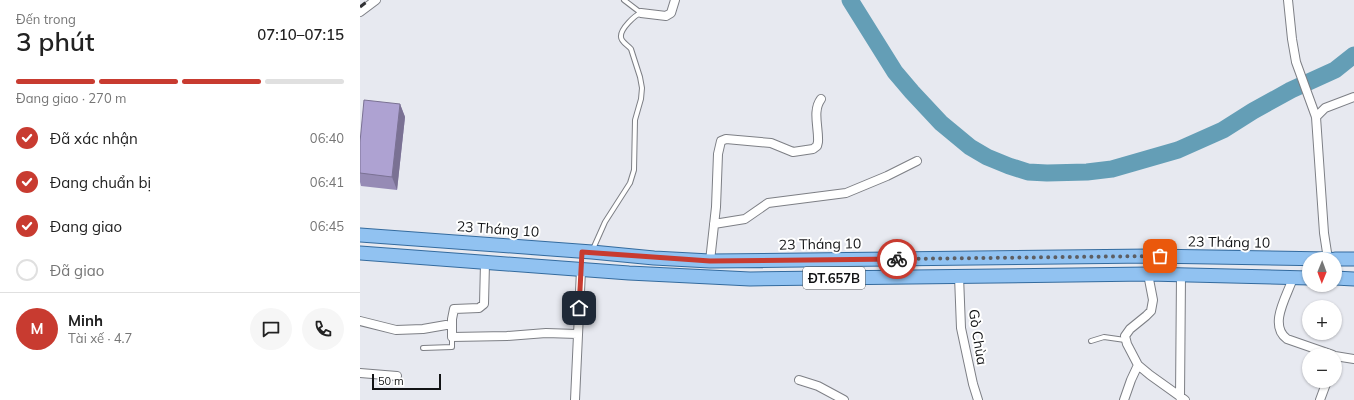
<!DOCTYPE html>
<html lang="vi">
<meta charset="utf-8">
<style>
body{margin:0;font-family:Mulish,sans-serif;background:#f6f6f6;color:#222;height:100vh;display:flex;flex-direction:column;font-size:15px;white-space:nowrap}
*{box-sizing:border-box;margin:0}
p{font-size:13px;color:#767676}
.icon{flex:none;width:22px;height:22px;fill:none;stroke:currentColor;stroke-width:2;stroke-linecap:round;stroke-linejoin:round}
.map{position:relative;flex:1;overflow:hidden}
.drawer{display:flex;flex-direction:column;background:#fff;width:360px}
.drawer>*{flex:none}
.needle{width:26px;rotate:181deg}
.fabs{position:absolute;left:942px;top:252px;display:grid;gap:8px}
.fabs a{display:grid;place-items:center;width:40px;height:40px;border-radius:50%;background:#fff;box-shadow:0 1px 3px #0004;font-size:20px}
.scale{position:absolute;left:12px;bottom:10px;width:69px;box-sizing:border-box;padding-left:4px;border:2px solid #121315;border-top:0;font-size:11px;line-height:14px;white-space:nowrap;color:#121315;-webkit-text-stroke:3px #fff;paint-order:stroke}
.pin{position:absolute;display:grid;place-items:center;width:34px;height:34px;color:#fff;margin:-17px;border-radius:8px;box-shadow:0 2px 6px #0006}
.courier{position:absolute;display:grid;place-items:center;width:40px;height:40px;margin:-20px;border:3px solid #c83b30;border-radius:50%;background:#fff;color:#222;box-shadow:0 1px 5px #0007}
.summary em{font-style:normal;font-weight:600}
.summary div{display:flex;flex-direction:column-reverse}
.summary{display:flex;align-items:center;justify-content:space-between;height:68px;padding:0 16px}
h1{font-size:26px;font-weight:600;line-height:30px}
.bar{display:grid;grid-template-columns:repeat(4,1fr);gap:6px 4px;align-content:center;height:48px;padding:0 16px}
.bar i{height:5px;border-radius:3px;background:#e0e0e0}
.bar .active{background:#c83b30}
.bar p{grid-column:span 4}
.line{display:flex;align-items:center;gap:10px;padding:0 16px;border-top:1px solid #e0e0e0}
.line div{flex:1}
.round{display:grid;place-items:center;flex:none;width:42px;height:42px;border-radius:21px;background:#f6f6f6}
ol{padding:0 16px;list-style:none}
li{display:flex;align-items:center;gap:12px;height:44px}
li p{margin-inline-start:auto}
li .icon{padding:4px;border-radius:50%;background:#c83b30;color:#fff;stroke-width:4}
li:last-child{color:#767676}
li i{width:22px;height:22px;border:2px solid #e0e0e0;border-radius:50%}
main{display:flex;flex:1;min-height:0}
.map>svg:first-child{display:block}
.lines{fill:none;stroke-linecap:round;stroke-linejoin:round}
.river{stroke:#649eb6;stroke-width:17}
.service-casing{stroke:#7d7f85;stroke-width:6}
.minor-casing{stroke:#7d7f85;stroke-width:10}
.primary-casing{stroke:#346b9e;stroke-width:15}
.service{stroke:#fff;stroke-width:4}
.minor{stroke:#fff;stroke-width:8}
.primary{stroke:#91c2f1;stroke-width:13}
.rail{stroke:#313235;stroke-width:3;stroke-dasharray:7 7;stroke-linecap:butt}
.wall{fill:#968bb5}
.shaded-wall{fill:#7a7193}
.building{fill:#aea2d2;stroke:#7a7193}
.done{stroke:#5d5e62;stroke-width:4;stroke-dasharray:0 7.2}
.route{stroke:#c83b30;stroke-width:5}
.labels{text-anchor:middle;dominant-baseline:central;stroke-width:4;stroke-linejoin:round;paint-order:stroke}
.shield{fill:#fff;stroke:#595a5b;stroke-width:1}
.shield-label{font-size:13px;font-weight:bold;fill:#121315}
.street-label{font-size:14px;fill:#121315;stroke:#fff}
</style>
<main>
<section class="drawer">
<div class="summary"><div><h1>3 phút</h1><p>Đến trong</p></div><em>07:10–07:15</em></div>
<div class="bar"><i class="active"></i><i class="active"></i><i class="active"></i><i></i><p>Đang giao · 270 m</p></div>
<ol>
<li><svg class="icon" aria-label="check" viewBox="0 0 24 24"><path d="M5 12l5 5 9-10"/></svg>Đã xác nhận<p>06:40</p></li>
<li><svg class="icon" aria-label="check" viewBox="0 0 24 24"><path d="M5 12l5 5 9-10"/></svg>Đang chuẩn bị<p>06:41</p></li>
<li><svg class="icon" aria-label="check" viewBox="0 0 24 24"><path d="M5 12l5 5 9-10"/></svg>Đang giao<p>06:45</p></li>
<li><i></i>Đã giao</li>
</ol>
<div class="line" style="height:72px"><b class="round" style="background:#c83b30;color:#fff">M</b><div><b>Minh</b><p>Tài xế · 4.7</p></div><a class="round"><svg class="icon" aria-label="chat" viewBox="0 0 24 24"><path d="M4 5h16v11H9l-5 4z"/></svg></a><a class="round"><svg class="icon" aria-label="phone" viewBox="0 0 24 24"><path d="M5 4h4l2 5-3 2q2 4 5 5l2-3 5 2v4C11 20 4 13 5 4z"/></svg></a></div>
</section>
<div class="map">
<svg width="994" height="400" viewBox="0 0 994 400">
<rect width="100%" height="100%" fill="#e7e9f0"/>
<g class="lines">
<!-- river -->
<path class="river" d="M490 0 535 72 552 92 581 123 610 147 627 157 649 166 668 172 687 173 727 172 752 169 818 150 863 130 893 111 931 90 975 70 994 55"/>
<!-- service casing -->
<g class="service-casing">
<path id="service" d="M233 249 245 222 270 183 274 170 275 120 281 99 282 88 280 77 271 49C268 45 261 42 261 37 260 29 275 15 281 13L264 0
M731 341 744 337 765 340
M63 348 92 347V337"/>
</g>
<!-- minor casing -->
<g class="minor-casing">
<path id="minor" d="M928 0 932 39 936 62 956 117 964 233 968 259
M0 12 16 0
M281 13 306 16 311 13 315 0
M956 117 965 108 994 97
M354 224 385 219 408 203 486 193 527 176 557 161
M350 261 356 207 358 154 361 141 366 139 411 143 433 152 453 149 457 146 458 142C459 128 452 111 461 99
M125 263 124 304 119 308 94 309 92 319V337L147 336 186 333 217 334
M599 276 601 328 613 384 618 400
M933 278C927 296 908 325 927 339L973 355
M0 321 36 330 63 329 86 325
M975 356 994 359
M778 365 790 375 825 400
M0 373 37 376
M439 380 458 386 484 400
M820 397 821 275
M215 400 221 270
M764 400 771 380 778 365 767 344 765 336 770 329 786 316 791 311 793 300 788 274
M960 400 967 381"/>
</g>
<!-- primary casing -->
<g class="primary-casing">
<path id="primary" d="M0 235 232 252 294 258 350 261 790 256 970 259
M0 253 269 273 390 279 788 274 949 278
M975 259H994
M975 278 994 279"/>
</g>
<!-- service -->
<use href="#service" class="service"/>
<!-- minor -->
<use href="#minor" class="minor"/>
<!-- primary -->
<use href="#primary" class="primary"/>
<!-- rail -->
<path class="rail" d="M0 7 9 0"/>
</g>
<!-- wall -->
<path class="wall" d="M40 104 45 117 37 190 1 186 0 182V142Z"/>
<!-- shaded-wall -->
<path class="shaded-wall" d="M40 104 45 117 37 190 32 177Z"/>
<!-- building -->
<path class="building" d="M4 100 40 104 32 177 0 173V142Z"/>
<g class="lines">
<!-- done -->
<path class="done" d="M537 259 800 256"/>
<!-- route -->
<path class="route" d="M219 308 222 252 350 261 537 259"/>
</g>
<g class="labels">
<!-- shield labels -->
<rect class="shield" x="443" y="267" width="62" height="22" rx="3"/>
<g class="shield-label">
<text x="474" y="278">ĐT.657B</text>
</g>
<!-- street labels -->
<g class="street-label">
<text transform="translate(138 229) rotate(4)">23 Tháng 10</text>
<text transform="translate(869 242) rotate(1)">23 Tháng 10</text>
<text transform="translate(460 244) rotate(-1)">23 Tháng 10</text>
<text transform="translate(618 337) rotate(81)">Gò Chùa</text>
</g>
</g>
</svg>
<div class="fabs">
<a><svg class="needle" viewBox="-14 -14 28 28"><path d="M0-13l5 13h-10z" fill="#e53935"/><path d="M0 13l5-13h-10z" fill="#767676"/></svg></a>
<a>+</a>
<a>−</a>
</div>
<div class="scale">50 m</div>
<div class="pin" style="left:800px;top:256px;background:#ea580c"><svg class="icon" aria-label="bag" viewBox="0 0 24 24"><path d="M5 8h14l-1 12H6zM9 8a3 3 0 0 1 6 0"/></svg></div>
<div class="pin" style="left:219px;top:308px;background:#1f2937"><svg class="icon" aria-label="home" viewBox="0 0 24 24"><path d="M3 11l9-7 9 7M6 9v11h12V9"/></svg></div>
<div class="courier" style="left:537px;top:259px"><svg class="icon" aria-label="bike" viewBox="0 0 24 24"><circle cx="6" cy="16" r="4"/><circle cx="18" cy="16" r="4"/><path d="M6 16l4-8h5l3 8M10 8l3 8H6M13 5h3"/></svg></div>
</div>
</main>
